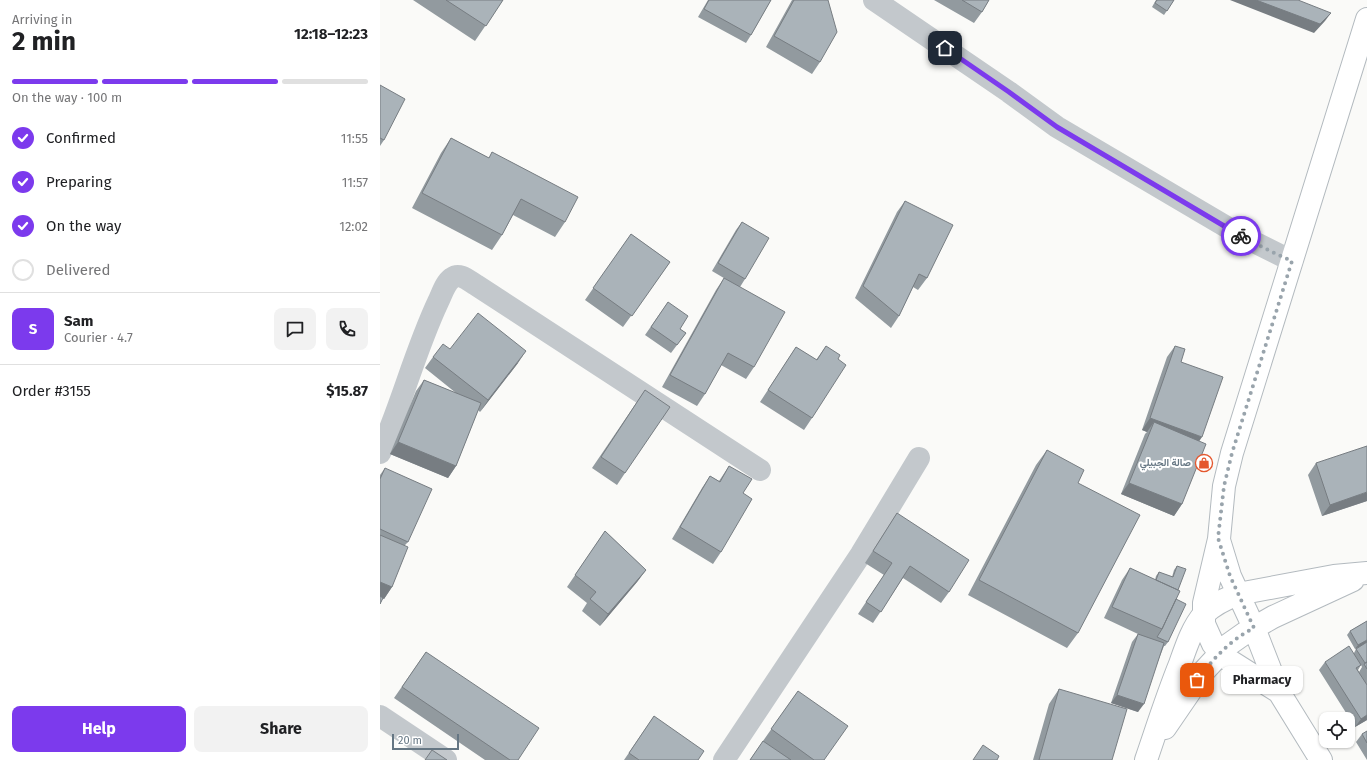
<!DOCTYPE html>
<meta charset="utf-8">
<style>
body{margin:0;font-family:"Fira Sans",Vazirmatn,sans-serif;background:#f2f2f2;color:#202124;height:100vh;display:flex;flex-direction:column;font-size:15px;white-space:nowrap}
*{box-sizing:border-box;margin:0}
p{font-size:13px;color:#757577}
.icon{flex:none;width:22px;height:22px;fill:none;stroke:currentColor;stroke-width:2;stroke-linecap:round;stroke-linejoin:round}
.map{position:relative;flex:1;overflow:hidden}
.side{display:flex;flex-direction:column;background:#fff;width:380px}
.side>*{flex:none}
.controls{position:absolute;left:939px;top:712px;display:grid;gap:8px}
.controls a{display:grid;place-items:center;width:36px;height:36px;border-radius:8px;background:#fff;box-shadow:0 1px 3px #0004;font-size:20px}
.scale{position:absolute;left:12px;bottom:10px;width:67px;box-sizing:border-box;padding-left:4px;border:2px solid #657683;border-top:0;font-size:11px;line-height:14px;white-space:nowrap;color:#657683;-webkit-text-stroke:3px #fff;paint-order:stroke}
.pin{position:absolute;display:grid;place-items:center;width:34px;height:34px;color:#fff;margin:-17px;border-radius:8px;box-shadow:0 2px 6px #0006}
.courier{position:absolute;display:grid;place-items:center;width:40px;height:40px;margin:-20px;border:3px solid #7c3aed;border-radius:50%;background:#fff;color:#222;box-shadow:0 1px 5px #0007}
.bubble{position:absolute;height:28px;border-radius:8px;background:#fff;box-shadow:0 1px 3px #0004;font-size:13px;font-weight:700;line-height:28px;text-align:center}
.overview em{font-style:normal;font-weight:700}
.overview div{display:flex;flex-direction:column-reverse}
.overview{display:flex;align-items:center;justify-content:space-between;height:68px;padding:0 12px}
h1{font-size:26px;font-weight:700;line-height:30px}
.bar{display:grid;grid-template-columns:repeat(4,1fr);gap:6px 4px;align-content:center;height:48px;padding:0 12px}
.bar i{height:5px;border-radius:3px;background:#e0e0e0}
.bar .current{background:#7c3aed}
.bar p{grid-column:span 4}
.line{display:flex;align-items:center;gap:10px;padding:0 12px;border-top:1px solid #e0e0e0}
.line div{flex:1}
.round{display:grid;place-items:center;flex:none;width:42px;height:42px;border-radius:8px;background:#f2f2f2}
ol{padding:0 12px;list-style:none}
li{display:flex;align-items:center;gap:12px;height:44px}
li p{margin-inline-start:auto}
li .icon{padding:4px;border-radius:50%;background:#7c3aed;color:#fff;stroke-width:4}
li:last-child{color:#757577}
li i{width:22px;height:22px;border:2px solid #e0e0e0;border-radius:50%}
.cta{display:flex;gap:8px;margin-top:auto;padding:8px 12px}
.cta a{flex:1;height:46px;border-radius:8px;background:#7c3aed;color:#fff;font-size:16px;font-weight:700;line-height:46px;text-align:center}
.cta a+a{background:#f2f2f2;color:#202124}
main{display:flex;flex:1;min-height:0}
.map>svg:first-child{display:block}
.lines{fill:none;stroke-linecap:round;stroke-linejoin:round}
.secondary-casing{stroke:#b3babf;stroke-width:24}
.street{stroke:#c3c8cc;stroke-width:22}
.secondary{stroke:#fff;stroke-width:22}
.wall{fill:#929a9f;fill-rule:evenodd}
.shaded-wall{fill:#777d82}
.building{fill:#aab3b9;stroke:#777d82}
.done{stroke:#99a4ac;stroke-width:4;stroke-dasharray:0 7.2}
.route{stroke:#7c3aed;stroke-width:5}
.labels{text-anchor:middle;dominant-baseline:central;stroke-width:4;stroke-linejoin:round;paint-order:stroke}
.poi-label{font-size:10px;font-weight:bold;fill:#657683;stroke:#fff;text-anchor:end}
</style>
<main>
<section class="side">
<div class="overview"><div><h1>2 min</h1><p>Arriving in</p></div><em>12:18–12:23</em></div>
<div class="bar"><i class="current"></i><i class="current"></i><i class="current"></i><i></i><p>On the way · 100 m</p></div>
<ol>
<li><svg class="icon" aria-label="check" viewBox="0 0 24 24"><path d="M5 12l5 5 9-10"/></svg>Confirmed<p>11:55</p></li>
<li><svg class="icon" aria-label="check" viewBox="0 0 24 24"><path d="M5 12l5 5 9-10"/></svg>Preparing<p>11:57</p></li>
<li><svg class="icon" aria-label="check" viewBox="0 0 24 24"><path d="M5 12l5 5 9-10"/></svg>On the way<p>12:02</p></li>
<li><i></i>Delivered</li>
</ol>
<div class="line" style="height:72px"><b class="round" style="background:#7c3aed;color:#fff">S</b><div><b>Sam</b><p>Courier · 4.7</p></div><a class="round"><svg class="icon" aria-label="chat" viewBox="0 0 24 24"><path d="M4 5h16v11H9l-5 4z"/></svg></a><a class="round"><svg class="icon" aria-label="phone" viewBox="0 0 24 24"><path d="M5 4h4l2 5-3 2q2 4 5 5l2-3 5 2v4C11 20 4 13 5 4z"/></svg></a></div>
<div class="line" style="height:52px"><div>Order #3155</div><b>$15.87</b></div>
<div class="cta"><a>Help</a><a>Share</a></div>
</section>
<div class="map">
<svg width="987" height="760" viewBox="0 0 987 760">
<rect width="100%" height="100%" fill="#fafaf8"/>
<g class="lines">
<!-- secondary casing -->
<g class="secondary-casing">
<path id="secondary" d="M839 540 850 576 874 628 899 692 941 760
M899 692 850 661 840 653 833 644 824 624V603L839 539 844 486 852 453 987 19
M785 728 824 671 848 645 865 633 893 617 973 580
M766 760C777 728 787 696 800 664 806 647 812 628 824 614 834 604 845 599 858 594L954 576 987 573"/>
</g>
<!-- street -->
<path class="street" d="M494 0 629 92 677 127 862 236 912 261
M0 453C22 403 35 351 58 302 62 294 65 283 72 278 80 272 89 281 96 285L380 470
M0 716 66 760
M344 760 481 554 539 458"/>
<!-- secondary -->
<use href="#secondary" class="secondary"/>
</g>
<!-- wall -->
<path class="wall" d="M33 0H123L95 41Z
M328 0H391L371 35 366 43 318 17Z
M412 0H448L440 62 432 74 386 47Z
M554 0H609L602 12 594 23Z
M776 0H794L784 15 772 7Z
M0 85 4 140 0 146Z
M71 138 109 158 112 152 185 222 175 237 133 215 122 235 112 250 32 208 61 153Z
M525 201 547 278 538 290 533 287 519 316 511 328 475 298 517 212Z
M362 222 365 279 360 287 374 367 366 379 341 365 325 394 317 406 282 387 336 290 344 278 359 287 332 271 356 230Z
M251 234 290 262 243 327 205 300Z
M288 302 300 329 306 333 291 353 265 335Z
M446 346 458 359 432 418 424 430 380 402 416 347 436 360Z
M795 346 801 362 819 441 802 504 794 516 741 494 765 434 767 432 762 430 787 357Z
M70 349 138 363 100 412 98 410 76 466 68 478 10 454 36 391 44 380 76 393 45 368 53 357Z
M265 390 245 473 237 485 212 468Z
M667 450 698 633 687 648 588 595 656 465Z
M936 463 987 501 942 516 928 475Z
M349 466 363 493 341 552 333 564 292 539 322 488 330 476 339 481Z
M5 468 28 542 25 545 12 587 4 599 3 598 0 604V475Z
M517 513 569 592 561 603 523 578 493 623 478 614 504 575 485 563Z
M225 531 266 570 257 582 220 626 202 611 207 603 187 587Z
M797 566 798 590 788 642 785 646H784L758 712 731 703 752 642 758 634 724 618 742 580 750 568 775 580 776 576 779 572 792 577 794 570Z
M987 621V720L975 727 939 670 945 662 974 653 976 649 983 645 975 649 967 635 970 631ZM981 665 982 667 979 672 978 670Z
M46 652 138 760H105L14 698Z
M679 689 732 760H653L669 704Z
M418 691 444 760H370L383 741Z
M274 716 318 760H244Z
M987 731V760L976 742 982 734Z"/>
<!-- shaded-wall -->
<path class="shaded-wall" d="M850 0H876L951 13 945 21 934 33Z
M146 351 138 363 100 412 108 400Z
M770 418 822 437 814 449 774 422 767 432 762 430Z
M18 442 76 466 68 478 10 454Z
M749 483 802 504 794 516 741 494Z
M987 492V501L942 516 950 505Z
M266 570 257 582 220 626 228 614Z
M0 582 12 587 4 599 0 597Z
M987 640V643L975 649 978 645Z
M737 695 764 704 758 712 731 703Z
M987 715V720L975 727 981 719Z"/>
<!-- building -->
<path class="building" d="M66 0H123L106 26Z
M329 0H391L371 35 324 9Z
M414 0H448L457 32 440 62 394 36Z
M582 0H609L602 12Z
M777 0H794L787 11 775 3Z
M876 0H918L951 13 940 24Z
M0 85 25 99 4 140 0 138Z
M71 138 109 158 112 152 198 197 185 222 141 199 122 235 42 193Z
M525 201 573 225 547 278 539 274 519 316 483 286Z
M362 222 389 238 365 279 338 263Z
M251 234 290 262 252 316 213 288Z
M344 278 405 312 374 367 348 353 325 394 290 375Z
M288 302 308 316 300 329 306 333 297 345 271 327Z
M98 313 146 351 108 400 53 357 63 344 70 349Z
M446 346 460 355 458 359 466 365 432 418 388 390 416 347 437 360Z
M795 346 805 349 801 362 843 377 822 437 770 418Z
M44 380 101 403 76 466 18 442Z
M265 390 290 407 245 473 221 457Z
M774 422 826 444 802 504 749 483Z
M987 446V492L950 505 936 463Z
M667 450 704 470 698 483 760 515 698 633 599 580Z
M349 466 372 479 363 493 372 499 341 552 300 527 330 476 340 482Z
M5 468 52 489 28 542 0 529V479Z
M517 513 589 560 569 592 530 566 501 612 486 602 512 563 493 551Z
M225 531 266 570 228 614 210 599 216 592 195 575Z
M0 535 28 547 12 587 0 582Z
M797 566 806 569 798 590 776 580 779 572 793 577Z
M750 568 800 591 782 629 732 607Z
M0 596 3 598 0 604Z
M796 599 806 604 788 642 777 637 782 629Z
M987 621V640L978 645 970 631Z
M758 634 784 643 764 704 737 695Z
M987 642V662L985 663 976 649Z
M969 646 981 665 976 668 987 685V715L981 719 945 662Z
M46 652 159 728 138 760H130L22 687Z
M987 662V669L984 664Z
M679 689 747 709 732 760H659Z
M418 691 468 726 444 760H434L391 729Z
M274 716 324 751 318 760H259L249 753Z
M987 731V743L982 734Z
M383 741 411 760H370Z
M603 745 619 756 617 760H593Z
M52 750 67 760H45Z"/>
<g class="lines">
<!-- done -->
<path class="done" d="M817 680C833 659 850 640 874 628L850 576 838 538 844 486 852 453 912 261 892 252 861 236"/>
<!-- route -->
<path class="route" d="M565 48 629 92 677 127 861 236"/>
</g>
<!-- icons -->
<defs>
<g id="shop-ring" transform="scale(0.9)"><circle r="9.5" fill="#fff" stroke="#e4572e" stroke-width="1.5"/><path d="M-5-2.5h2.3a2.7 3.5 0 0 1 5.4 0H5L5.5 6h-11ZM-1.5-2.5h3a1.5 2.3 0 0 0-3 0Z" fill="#e4572e"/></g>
</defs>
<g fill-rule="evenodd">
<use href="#shop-ring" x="824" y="463"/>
</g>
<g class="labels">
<!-- poi labels -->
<g class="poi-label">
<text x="811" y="463">صالة الجبيلي</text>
</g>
</g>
</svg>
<div class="controls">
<a><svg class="icon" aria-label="locate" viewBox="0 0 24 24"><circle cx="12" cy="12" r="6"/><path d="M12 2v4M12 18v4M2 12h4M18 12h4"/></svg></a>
</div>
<div class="scale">20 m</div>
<div class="pin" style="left:817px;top:680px;background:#ea580c"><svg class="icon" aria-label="bag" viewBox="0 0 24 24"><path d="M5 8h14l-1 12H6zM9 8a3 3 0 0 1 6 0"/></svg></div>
<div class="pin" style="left:565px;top:48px;background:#1f2937"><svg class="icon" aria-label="home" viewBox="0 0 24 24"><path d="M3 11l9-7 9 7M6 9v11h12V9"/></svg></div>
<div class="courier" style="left:861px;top:236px"><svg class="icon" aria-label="bike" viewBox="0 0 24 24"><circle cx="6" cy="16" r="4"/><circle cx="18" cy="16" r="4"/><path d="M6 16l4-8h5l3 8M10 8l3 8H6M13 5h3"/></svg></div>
<div class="bubble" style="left:841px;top:666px;width:82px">Pharmacy</div>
</div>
</main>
